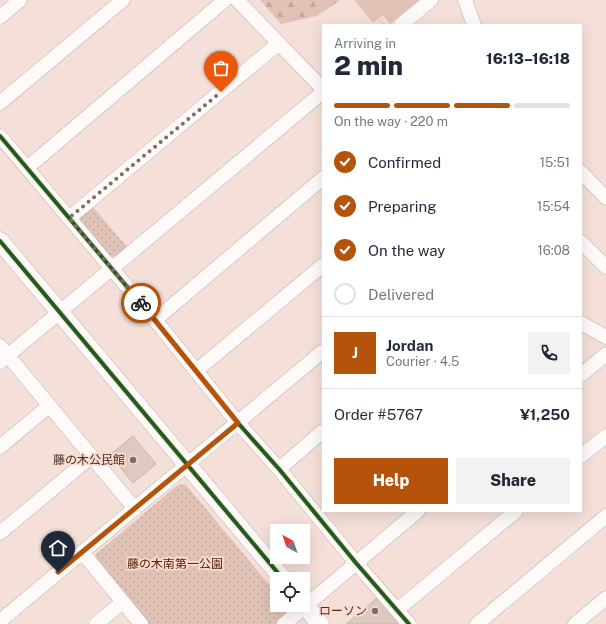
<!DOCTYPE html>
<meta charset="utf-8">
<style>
body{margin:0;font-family:"Public Sans","Noto Sans JP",sans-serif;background:#f2f2f3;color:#1f2937;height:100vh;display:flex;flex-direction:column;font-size:15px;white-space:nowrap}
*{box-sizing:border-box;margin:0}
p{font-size:13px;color:#747a83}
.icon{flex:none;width:22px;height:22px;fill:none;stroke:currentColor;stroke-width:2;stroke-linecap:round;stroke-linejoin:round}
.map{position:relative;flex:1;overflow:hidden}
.sheet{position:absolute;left:322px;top:24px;width:260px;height:488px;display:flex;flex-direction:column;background:#fff;border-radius:0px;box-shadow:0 4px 16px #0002}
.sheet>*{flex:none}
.needle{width:26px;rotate:320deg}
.controls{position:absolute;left:270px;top:524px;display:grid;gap:8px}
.controls a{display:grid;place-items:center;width:40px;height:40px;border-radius:0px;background:#fff;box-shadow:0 4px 16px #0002;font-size:20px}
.pin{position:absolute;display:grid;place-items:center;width:34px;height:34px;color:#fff;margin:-41px -17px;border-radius:50% 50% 50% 0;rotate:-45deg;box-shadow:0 0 4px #0007}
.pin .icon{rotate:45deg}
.courier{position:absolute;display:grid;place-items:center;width:40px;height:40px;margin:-20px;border:3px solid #b45309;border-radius:50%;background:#fff;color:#222;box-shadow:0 1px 5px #0007}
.overview em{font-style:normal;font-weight:800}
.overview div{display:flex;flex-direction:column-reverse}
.overview{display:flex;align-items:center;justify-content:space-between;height:68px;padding:0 12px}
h1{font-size:26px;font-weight:800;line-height:30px}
.bar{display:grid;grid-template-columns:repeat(4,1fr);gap:6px 4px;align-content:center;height:48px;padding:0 12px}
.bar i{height:5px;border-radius:3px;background:#e0e1e3}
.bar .selected{background:#b45309}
.bar p{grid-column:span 4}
.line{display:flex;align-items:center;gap:10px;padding:0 12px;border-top:1px solid #e0e1e3}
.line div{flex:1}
.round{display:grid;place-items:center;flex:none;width:42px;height:42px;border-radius:0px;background:#f2f2f3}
ol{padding:0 12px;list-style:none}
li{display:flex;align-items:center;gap:12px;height:44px}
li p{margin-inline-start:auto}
li .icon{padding:4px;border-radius:50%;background:#b45309;color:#fff;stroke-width:4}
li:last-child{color:#747a83}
li i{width:22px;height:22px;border:2px solid #e0e1e3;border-radius:50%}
.button{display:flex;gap:8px;margin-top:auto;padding:8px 12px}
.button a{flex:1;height:46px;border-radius:0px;background:#b45309;color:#fff;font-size:16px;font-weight:800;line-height:46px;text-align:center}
.button a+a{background:#f2f2f3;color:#1f2937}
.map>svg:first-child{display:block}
.grass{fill:#e1c2b6}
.forest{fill:url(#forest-firs)}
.park{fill:url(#park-dots)}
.building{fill:#ddc9c2;stroke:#c5b6b0}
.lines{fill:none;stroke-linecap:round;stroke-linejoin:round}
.minor-casing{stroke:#c0b1aa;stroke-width:15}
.tertiary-casing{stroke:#c0b1aa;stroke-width:19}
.path{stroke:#dad4d2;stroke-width:2;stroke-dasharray:2 2;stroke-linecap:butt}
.minor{stroke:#fdfaf9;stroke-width:14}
.tertiary{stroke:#fdfaf9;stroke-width:18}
.cycleway-casing{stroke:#ffdbcd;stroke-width:6}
.cycleway{stroke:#1b5e20;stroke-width:4}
.done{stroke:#7e6e68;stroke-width:4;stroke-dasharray:0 7.2}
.route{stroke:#b45309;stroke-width:5}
.poi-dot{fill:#7e6e68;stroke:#ffdbcd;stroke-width:1.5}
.labels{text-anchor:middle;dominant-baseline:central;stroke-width:3.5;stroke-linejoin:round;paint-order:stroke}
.poi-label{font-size:12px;fill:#3f312c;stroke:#ffdbcd;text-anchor:end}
.park-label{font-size:12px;fill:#53210b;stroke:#ffdbcd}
</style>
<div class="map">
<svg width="606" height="624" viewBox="0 0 606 624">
<defs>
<pattern id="forest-firs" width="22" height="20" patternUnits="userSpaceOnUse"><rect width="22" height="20" fill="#e1c2b6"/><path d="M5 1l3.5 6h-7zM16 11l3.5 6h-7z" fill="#c2a79d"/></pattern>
<pattern id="park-dots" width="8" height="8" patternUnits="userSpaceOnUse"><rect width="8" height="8" fill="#e1c2b6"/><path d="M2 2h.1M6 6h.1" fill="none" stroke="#c2a79d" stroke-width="1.8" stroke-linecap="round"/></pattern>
</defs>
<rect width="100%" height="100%" fill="#f4e0d8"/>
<!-- grass -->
<path class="grass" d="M354 0H419L390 24 383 15 373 23Z"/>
<!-- forest -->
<path class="forest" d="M260 0H338L339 1 317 16 281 24Z"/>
<!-- park -->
<path class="park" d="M92 206 128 248 117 257 107 256 80 223V215Z
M179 484 186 485 277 594V605L287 606 286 615 275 624H148L95 560 96 554Z"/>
<!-- building -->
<path class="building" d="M133 436 156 464 133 483 110 455Z
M377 598 400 624H346Z"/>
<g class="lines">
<!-- minor casing -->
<g class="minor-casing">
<path id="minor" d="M237 0 323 89
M465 0 474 25
M0 17 20 0
M401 25 431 0
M0 103 123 0
M0 136 155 320 238 423 279 469 356 563 409 624
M27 168 225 0
M581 172 606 198
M69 218 279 43
M581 242 606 267
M155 320 323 178
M581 323 606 337
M0 346 135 509
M0 362 323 92
M196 371 323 265
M581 375 606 354
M0 447 49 406
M581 456 606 436
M279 469 323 431
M0 533 92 456
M82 552 141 624
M397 610 516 511
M0 621 323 351
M96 624 123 602
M284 624 418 511
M477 624 606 516
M575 624 606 598"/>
</g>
<!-- tertiary casing -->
<g class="tertiary-casing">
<path id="tertiary" d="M0 241 283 579
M303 603 320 624"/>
</g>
<!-- path -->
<path class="path" d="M377 25 382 21 385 25"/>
<!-- minor -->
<use href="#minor" class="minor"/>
<!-- tertiary -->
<use href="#tertiary" class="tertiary"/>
<!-- cycleway casing -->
<g class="cycleway-casing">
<path id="cycleway" d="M0 136 155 320 238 423 279 469 356 563 409 624
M0 241 283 579"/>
</g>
<!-- cycleway -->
<use href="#cycleway" class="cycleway"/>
</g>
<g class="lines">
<!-- done -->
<path class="done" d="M141 303 69 218 221 92"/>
<!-- route -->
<path class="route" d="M58 572 238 423 141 303"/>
</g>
<!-- markers -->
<g class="poi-dot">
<circle cx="133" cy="460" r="4"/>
<circle cx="375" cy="611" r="4"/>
</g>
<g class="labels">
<!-- poi labels -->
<g class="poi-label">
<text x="125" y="460">藤の木公民館</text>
<text x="367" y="611">ローソン</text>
</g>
<!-- park labels -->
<g class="park-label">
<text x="175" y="564">藤の木南第一公園</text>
</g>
</g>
</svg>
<div class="controls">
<a><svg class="needle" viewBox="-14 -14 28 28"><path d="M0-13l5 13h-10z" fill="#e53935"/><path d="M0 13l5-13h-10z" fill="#747a83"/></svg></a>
<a><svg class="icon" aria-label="locate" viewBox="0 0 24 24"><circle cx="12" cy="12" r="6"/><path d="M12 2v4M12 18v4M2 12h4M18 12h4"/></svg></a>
</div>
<div class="pin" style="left:221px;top:92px;background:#ea580c"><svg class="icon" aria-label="bag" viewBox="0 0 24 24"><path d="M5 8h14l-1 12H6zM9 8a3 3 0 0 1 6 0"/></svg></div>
<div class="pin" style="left:58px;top:572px;background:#1f2937"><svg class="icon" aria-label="home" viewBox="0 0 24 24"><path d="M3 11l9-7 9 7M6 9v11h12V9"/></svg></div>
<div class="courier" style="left:141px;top:303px"><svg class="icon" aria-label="bike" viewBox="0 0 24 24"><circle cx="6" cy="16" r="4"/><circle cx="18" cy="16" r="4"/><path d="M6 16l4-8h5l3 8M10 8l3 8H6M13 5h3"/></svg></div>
<section class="sheet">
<div class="overview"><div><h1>2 min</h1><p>Arriving in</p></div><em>16:13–16:18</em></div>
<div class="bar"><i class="selected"></i><i class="selected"></i><i class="selected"></i><i></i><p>On the way · 220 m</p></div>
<ol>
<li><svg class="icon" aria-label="check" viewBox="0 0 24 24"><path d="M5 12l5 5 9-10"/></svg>Confirmed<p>15:51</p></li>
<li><svg class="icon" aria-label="check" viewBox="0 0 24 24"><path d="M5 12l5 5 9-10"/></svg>Preparing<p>15:54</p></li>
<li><svg class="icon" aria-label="check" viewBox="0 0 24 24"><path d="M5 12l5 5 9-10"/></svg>On the way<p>16:08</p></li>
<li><i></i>Delivered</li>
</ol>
<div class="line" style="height:72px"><b class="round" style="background:#b45309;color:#fff">J</b><div><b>Jordan</b><p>Courier · 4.5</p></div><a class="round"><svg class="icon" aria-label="phone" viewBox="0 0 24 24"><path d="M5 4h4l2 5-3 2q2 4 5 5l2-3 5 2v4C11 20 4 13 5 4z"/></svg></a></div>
<div class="line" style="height:52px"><div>Order #5767</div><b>¥1,250</b></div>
<div class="button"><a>Help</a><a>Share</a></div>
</section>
</div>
